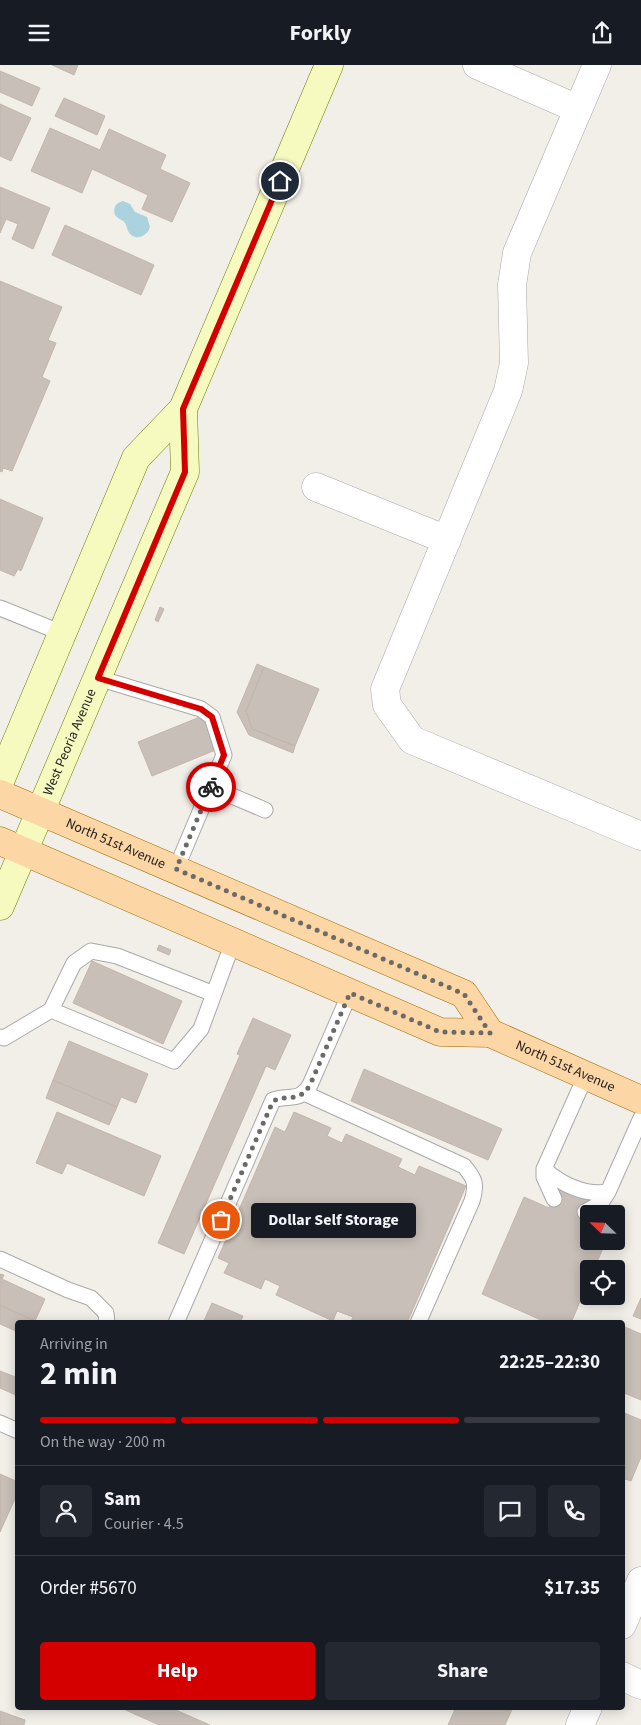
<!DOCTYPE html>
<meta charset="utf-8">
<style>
body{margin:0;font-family:"Source Sans 3",sans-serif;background:#242831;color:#f1f3f6;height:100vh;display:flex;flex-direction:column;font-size:19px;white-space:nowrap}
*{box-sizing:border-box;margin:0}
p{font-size:16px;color:#9ea1a6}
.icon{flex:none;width:28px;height:28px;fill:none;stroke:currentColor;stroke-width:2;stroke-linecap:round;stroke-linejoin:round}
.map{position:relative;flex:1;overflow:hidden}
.drawer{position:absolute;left:15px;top:1255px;width:610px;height:390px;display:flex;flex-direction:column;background:#171b24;border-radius:5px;box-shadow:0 2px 12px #0003}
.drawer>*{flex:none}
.needle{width:32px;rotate:293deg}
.tools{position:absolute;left:580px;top:1140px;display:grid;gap:10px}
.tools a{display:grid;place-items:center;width:45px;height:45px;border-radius:5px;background:#171b24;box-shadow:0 2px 12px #0003;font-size:25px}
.pin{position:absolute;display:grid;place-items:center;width:42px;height:42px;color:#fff;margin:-21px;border:2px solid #fff;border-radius:50%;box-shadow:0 1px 5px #0007}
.courier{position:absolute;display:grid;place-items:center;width:50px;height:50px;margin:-25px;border:4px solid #d40000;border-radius:50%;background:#fff;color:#222;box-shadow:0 1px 6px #0007}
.bubble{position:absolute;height:35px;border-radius:5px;background:#171b24;box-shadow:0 2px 12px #0003;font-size:16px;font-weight:700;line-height:35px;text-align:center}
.head em{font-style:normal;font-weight:700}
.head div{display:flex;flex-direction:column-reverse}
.head{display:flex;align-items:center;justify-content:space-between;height:85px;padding:0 25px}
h1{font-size:32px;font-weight:700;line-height:38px}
.bar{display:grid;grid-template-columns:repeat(4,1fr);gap:8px 5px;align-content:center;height:60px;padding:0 25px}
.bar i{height:6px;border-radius:4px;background:#363941}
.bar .on{background:#d40000}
.bar p{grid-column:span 4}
.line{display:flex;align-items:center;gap:12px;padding:0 25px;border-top:1px solid #363941}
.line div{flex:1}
.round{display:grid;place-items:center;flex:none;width:52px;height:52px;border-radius:5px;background:#242831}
.button{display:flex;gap:10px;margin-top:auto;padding:10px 25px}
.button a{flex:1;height:58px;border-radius:5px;background:#d40000;color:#fff;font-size:20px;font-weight:700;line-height:58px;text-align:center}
.button a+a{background:#242831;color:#f1f3f6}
header{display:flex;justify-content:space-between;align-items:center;height:65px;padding:0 25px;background:#171b24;font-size:22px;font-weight:700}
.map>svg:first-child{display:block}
.water{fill:#aad3df}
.building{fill:#c7bfb8;stroke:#c4b6ab}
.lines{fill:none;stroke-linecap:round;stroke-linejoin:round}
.lane-casing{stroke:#a9a9a9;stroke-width:17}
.street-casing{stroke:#a9a9a9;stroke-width:29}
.secondary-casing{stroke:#707d05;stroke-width:29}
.primary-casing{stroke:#a06b00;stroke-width:29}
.lane{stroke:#fff;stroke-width:15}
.street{stroke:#fff;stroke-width:28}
.secondary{stroke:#f7fabf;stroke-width:28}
.primary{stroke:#fcd6a4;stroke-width:28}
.done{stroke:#6b6a68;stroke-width:5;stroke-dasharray:0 9}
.route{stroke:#d40000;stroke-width:6}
.labels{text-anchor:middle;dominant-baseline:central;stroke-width:5;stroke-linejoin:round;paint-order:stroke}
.street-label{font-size:14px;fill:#222;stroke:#fff}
</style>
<header><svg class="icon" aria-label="menu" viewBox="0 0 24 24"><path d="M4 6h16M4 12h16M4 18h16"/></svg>Forkly<svg class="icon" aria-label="share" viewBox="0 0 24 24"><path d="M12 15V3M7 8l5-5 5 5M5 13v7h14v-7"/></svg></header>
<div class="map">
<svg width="641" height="1660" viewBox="0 0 641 1660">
<rect width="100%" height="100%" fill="#f2efe9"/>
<!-- water -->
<path class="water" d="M123 136 130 139 135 147 147 152 150 162C147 172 134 177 128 166 127 164 126 159 125 158 123 155 118 154 115 150 113 143 115 138 123 136Z"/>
<!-- building -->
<path class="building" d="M52 0H78L74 10Z
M0 6 40 23 32 41 0 27Z
M64 33 105 51 97 70 55 51Z
M0 39 31 53 11 96 0 91Z
M50 63 100 85 109 64 166 90 160 104 190 118 172 157 142 144 148 130 92 104 82 128 31 106Z
M0 122 50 143 33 184 12 174 18 159 6 154 0 168Z
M65 160 154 200 141 230 52 190Z
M0 216 62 242 48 275 56 278 42 312 50 316 12 406 3 403 2 407 0 406Z
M0 434 43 453 21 506 18 504 14 511 0 505Z
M160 542 164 544 158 557 155 555Z
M257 599 264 602 246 646 252 664 295 681 293 688 249 670 237 647Z
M264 602 319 624 295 681 252 664 246 646Z
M205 650 218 684 152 711 138 677Z
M159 880 171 885 169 890 157 885Z
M92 896 182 936 163 979 73 938Z
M253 953 291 970 275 1005 266 1001 184 1189 158 1178 240 990 237 989Z
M69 976 148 1009 136 1038 121 1032 117 1042 53 1015Z
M364 1004 502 1064 488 1095 351 1036Z
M53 1015 117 1042 109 1060 46 1033Z
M57 1047 161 1091 144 1131 67 1098 62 1109 36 1098Z
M294 1047 331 1063 327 1071 342 1078 346 1069 402 1094 398 1102 415 1110 419 1101 466 1121 407 1258H350L353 1252 337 1246 333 1256 276 1230 280 1221 265 1214 261 1224 224 1208 229 1198 218 1193 275 1062 285 1067Z
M558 1122 590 1136 581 1157 589 1160V1176H606L594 1204H589V1215L571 1258H548L482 1229 524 1132 549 1143Z
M0 1209 4 1210 2 1214 45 1234 35 1256 0 1240Z
M641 1233V1254L633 1251Z
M212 1238 243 1251 240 1258H203Z
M0 1240 35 1256 37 1258H18V1267L0 1259Z
M625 1262 641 1269V1335L622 1327V1267Z
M0 1306 18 1313V1331L0 1323Z
M622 1347 641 1355V1392L631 1416 622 1413Z
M0 1409 18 1417V1427L0 1467Z
M119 1642H169L210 1660H159Z
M456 1642H513L505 1660H448Z
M0 1646 25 1655 24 1660H0Z"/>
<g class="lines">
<!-- lane casing -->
<g class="lane-casing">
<path id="lane" d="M0 543 62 568
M98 613 201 644 212 652 224 690 176 804
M211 722 265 745
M51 945 74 898 91 886 117 891 214 929
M0 972 4 973 51 945 174 996 201 964 233 877
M304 1028 464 1101C475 1114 477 1119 472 1136L418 1258
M544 1104C561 1119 585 1131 608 1127
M554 1134 544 1112V1104L586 1010
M585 1147 601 1138 608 1127 641 1053
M0 1194 68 1225 91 1233 106 1248 107 1258
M176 1258 273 1035C289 1029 299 1038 310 1020L350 928
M0 1358 18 1366"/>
</g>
<!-- street casing -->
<g class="street-casing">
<path id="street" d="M477 0 578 44
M597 0 517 188 512 220 514 298 508 326 385 624 387 640 412 675 641 771
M316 422 447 475
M622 1560 641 1516
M622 1611 641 1620
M580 1660 588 1642"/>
</g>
<!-- secondary casing -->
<g class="secondary-casing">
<g id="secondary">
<path d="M0 716 136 393 183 344 329 0"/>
<path id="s1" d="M0 841 185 407 183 344"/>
</g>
</g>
<!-- primary casing -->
<g class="primary-casing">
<g id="primary">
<path id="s2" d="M0 729 464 929 490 968"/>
<path id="s3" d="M0 776 440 967 490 968 641 1035"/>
</g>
</g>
<!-- lane -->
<use href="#lane" class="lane"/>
<!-- street -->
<use href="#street" class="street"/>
<!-- secondary -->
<use href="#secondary" class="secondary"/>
<!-- primary -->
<use href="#primary" class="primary"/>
</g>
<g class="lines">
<!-- done -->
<path class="done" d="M211 722 176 804 464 929 490 968 440 967 350 928 310 1020C299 1038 289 1029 273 1036L221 1155"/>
<!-- route -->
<path class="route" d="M211 722 224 690 212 652 201 644 98 613 185 407 183 344 280 116"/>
</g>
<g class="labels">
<!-- street labels -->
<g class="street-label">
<text stroke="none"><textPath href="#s1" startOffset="178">West Peoria Avenue</textPath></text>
<text stroke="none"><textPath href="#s2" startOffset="126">North 51st Avenue</textPath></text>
<text stroke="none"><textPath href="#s3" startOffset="612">North 51st Avenue</textPath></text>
</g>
</g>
</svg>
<div class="tools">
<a><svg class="needle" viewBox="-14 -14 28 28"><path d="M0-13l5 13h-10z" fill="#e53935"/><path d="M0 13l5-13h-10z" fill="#9ea1a6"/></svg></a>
<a><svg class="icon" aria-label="locate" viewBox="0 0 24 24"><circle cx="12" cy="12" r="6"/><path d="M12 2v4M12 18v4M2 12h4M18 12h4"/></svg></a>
</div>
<div class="pin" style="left:221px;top:1155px;background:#ea580c"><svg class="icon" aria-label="bag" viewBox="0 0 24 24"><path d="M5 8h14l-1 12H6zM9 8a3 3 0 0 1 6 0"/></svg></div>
<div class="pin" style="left:280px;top:116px;background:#1f2937"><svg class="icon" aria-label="home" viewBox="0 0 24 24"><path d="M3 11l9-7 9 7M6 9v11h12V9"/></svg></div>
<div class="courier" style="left:211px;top:722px"><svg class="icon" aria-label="bike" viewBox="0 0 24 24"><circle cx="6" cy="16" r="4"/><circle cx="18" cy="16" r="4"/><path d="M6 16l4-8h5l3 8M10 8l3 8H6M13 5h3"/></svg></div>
<div class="bubble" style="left:251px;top:1138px;width:165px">Dollar Self Storage</div>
<section class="drawer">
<div class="head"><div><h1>2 min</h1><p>Arriving in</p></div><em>22:25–22:30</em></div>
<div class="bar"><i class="on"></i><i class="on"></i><i class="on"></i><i></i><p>On the way · 200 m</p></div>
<div class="line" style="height:90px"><a class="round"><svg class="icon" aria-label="person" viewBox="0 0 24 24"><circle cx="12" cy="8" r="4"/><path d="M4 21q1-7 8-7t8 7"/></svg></a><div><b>Sam</b><p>Courier · 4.5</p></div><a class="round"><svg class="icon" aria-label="chat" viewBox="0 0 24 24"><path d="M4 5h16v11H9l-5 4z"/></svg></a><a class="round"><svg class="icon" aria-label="phone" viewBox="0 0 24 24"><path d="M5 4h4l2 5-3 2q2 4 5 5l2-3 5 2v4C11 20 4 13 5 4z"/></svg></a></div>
<div class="line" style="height:65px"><div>Order #5670</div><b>$17.35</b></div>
<div class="button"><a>Help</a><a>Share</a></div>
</section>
</div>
